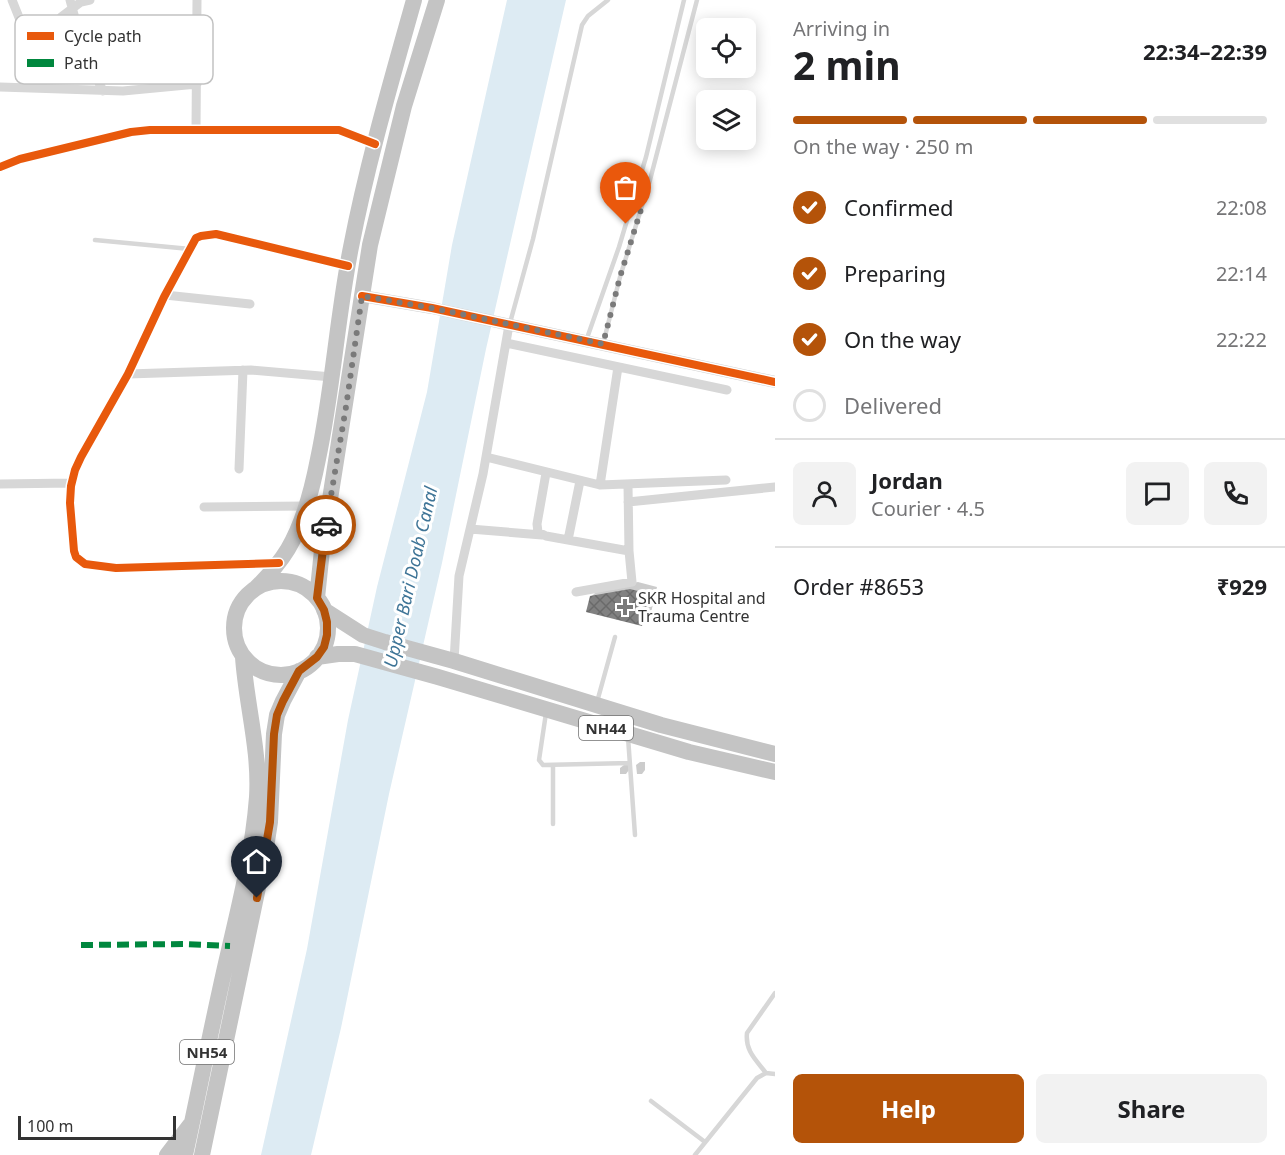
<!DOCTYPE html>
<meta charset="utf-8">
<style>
body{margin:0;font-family:"Noto Sans",sans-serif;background:#f2f2f2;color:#202124;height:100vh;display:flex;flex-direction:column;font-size:22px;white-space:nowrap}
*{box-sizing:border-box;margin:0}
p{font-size:20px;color:#757577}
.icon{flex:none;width:33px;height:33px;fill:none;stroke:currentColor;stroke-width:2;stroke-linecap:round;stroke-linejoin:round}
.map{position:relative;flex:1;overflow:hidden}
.details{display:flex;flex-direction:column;background:#fff;width:510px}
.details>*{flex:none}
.controls{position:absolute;left:696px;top:18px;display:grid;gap:12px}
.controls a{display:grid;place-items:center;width:60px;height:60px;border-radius:9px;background:#fff;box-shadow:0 3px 15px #0003;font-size:30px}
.scale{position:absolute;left:18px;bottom:15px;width:158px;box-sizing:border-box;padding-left:6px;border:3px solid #333;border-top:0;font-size:16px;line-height:21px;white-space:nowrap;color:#333;-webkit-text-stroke:4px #fff;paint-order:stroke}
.pin{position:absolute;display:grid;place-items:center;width:51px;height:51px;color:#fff;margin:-62px -26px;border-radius:50% 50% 50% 0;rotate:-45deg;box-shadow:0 0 6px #0007}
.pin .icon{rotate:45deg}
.courier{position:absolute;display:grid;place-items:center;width:60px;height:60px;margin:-30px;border:4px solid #b45309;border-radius:50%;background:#fff;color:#222;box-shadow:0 2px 8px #0007}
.head em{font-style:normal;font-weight:700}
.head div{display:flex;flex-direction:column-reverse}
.head{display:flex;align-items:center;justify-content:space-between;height:102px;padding:0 18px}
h1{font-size:39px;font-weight:700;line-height:45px}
.bar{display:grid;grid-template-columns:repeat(4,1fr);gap:9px 6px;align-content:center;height:72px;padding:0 18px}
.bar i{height:8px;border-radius:4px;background:#e0e0e0}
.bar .active{background:#b45309}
.bar p{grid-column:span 4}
.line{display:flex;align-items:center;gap:15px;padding:0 18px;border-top:2px solid #e0e0e0}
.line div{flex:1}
.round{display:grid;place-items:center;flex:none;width:63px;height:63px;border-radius:9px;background:#f2f2f2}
ol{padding:0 18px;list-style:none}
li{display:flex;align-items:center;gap:18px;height:66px}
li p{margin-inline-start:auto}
li .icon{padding:6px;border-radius:50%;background:#b45309;color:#fff;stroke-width:4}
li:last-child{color:#757577}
li i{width:33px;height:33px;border:3px solid #e0e0e0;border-radius:50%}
.action{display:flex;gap:12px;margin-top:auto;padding:12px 18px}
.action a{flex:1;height:69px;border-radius:9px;background:#b45309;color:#fff;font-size:24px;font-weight:700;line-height:69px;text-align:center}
.action a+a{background:#f2f2f2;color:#202124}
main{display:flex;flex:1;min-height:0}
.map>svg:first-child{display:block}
.water{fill:#ddebf3}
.shadow{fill:#0003}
.building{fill:url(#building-cross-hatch)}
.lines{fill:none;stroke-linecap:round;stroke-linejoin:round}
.lane{stroke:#d7d7d7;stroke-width:4.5}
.street{stroke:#d7d7d7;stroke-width:9}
.secondary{stroke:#d0d0d0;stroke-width:12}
.highway{stroke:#c4c4c4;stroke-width:16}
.quiet{stroke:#00873e;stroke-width:6;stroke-dasharray:12 6;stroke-linecap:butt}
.cycleway-casing{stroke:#fff;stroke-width:11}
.cycleway{stroke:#e8590c;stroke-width:8}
.done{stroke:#7a7a7a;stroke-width:6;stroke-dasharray:0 10.8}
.route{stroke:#b45309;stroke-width:8}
.poi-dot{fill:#7a7a7a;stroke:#fff;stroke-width:2}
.labels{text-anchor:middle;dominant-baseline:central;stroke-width:6;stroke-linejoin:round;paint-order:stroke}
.shield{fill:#fff;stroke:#707070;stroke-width:1.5}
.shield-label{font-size:15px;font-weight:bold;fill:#333}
.poi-label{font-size:16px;fill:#333;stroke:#fff;text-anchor:start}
.water-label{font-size:18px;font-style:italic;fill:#3f7597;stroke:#fff}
.key{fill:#fff;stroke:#c2c2c2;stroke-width:1.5}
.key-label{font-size:16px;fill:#333}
</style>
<main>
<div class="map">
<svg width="775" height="1155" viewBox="0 0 775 1155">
<defs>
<pattern id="building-cross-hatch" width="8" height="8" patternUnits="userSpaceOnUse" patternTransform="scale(1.5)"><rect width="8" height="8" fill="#818181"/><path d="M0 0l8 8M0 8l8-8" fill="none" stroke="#6a6a6a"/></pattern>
</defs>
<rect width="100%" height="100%" fill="#fff"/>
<!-- water -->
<path class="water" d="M507 0H566L486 349 442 563 389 794 341 1028 311 1155H261L307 949 348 720 377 587 427 392 452 245Z"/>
<!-- shadow -->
<path class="shadow" d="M638 582 657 587 650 617 642 625 591 597 599 589Z
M640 762H645V770L642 774H637L636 765Z
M624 765H629V770L626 774H620V768Z"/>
<!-- building -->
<path class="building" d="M630 589 650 594 642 626 586 612 590 596Z"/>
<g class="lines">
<!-- lane -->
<path class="lane" d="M95 240 190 249
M510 323 533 239 582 25 588 16 608 0
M586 341 619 247 646 157 684 0
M603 344 620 277 650 180 697 0
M597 702 615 637
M546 713 539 760 543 765 630 763
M628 737 635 835
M553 766V824
M766 1073C756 1060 745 1051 747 1033L775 993
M651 1101 705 1142
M695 1155 757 1078 766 1073 775 1074"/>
<!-- street -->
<path class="street" d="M12 0 20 20
M70 0 84 51 103 91
M61 17 81 2 90 0
M0 87 123 91 197 84
M196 130 197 0
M0 167 20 159 131 132 150 130H339L375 144
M165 295 250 304
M506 343 727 390
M128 374 251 370 332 377
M486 457 600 485 726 480
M239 469 243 370
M546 473 537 524 538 532 546 536 629 551 628 485
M0 484 72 483
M600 485 618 367
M628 502 775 487
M204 507 306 506
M470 529 542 535
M568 540 580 481
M279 563 116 568 85 564 76 557 74 551 70 503 71 486 75 470 81 457 128 374 164 297 196 238 201 236 216 234 348 266
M576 592 632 582 629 551
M454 661 459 576 483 474 509 325"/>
<!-- secondary -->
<path class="secondary" d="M362 296 432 308 775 382"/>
<!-- highway -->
<path class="highway" d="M234 628a47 47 0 1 1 94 0a47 47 0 1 1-94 0Z
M256 588C268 576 279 564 288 549 304 522 312 490 318 459 333 389 337 317 351 247 367 164 391 82 414 0
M317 598 322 550 370 245 404 106 437 0
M324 610 363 635 385 642 454 661 661 725 775 754
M317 657 338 654H355L438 677 689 752 775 772
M167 1155 190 1125
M185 1155C200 1087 213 1018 229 950 241 899 253 849 257 797 260 750 246 703 243 657
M202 1155 265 854 270 822 274 734 277 715 283 701 299 671"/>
<!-- quiet -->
<path class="quiet" d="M81 945 184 944 230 946"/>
<!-- cycleway casing -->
<g class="cycleway-casing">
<path id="cycleway" d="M0 167 20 159 131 132 150 130H339L375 144
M362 296 432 308 775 382
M279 563 116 568 85 564 76 557 74 551 70 503 71 486 75 470 81 457 128 374 164 297 196 238 201 236 216 234 348 266"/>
</g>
<!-- cycleway -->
<use href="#cycleway" class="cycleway"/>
</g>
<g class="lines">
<!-- done -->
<path class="done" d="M326 525 346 407 362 296 432 308 603 344 620 277 643 203 633 201 626 224"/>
<!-- route -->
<path class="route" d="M257 898 270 822 274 734 277 715 283 701 299 671 317 657 324 647 327 635V622L324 610 317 598 326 525"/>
</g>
<!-- markers -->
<path class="poi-dot" d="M622 598h6v6h6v6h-6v6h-6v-6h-6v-6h6z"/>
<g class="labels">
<!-- shield labels -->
<g class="shield">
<rect x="579" y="716" width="54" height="24" rx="4.5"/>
<rect x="180" y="1040" width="54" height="24" rx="4.5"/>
</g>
<g class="shield-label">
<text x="606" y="728">NH44</text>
<text x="207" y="1052">NH54</text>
</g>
<!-- poi labels -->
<g class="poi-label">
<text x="638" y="598">SKR Hospital and<tspan x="638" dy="18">Trauma Centre</tspan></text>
</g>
<!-- water labels -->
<g class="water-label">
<text transform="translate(410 577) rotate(-77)">Upper Bari Doab Canal</text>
</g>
</g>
<!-- legend -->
<rect x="15" y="15" width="198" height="69" rx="9" class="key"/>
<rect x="27" y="32" width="27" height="8" fill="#e8590c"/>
<rect x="27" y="59" width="27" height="8" fill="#00873e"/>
<g class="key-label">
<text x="64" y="42">Cycle path</text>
<text x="64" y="69">Path</text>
</g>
</svg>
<div class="controls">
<a><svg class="icon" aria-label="locate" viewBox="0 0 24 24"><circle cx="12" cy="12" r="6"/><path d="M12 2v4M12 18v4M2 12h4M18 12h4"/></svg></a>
<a><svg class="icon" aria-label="layers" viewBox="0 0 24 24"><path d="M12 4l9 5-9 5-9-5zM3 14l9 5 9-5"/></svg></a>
</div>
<div class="scale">100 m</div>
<div class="pin" style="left:626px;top:224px;background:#ea580c"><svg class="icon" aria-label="bag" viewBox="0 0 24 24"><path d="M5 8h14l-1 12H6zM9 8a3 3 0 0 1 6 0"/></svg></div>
<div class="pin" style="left:257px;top:898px;background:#1f2937"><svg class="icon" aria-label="home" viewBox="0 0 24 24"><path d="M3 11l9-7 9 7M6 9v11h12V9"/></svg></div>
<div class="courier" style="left:326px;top:525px"><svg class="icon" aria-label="car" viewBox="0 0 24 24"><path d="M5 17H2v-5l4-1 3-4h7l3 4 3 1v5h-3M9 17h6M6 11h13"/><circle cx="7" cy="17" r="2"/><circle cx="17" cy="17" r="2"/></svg></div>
</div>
<section class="details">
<div class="head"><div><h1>2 min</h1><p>Arriving in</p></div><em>22:34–22:39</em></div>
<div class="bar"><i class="active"></i><i class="active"></i><i class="active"></i><i></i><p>On the way · 250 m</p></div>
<ol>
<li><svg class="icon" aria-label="check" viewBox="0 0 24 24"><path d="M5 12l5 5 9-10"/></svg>Confirmed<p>22:08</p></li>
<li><svg class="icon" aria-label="check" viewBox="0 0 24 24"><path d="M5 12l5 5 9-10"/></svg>Preparing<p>22:14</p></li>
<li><svg class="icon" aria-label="check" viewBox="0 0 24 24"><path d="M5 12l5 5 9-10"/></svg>On the way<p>22:22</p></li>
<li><i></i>Delivered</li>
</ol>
<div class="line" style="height:108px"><a class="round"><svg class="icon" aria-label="person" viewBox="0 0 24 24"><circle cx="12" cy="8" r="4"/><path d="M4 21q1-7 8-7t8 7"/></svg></a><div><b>Jordan</b><p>Courier · 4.5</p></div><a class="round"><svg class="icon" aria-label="chat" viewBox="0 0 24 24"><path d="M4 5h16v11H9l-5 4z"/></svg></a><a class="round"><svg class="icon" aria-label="phone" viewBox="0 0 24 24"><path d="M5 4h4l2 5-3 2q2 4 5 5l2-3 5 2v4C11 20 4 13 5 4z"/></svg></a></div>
<div class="line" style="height:78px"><div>Order #8653</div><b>₹929</b></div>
<div class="action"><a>Help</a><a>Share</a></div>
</section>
</main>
